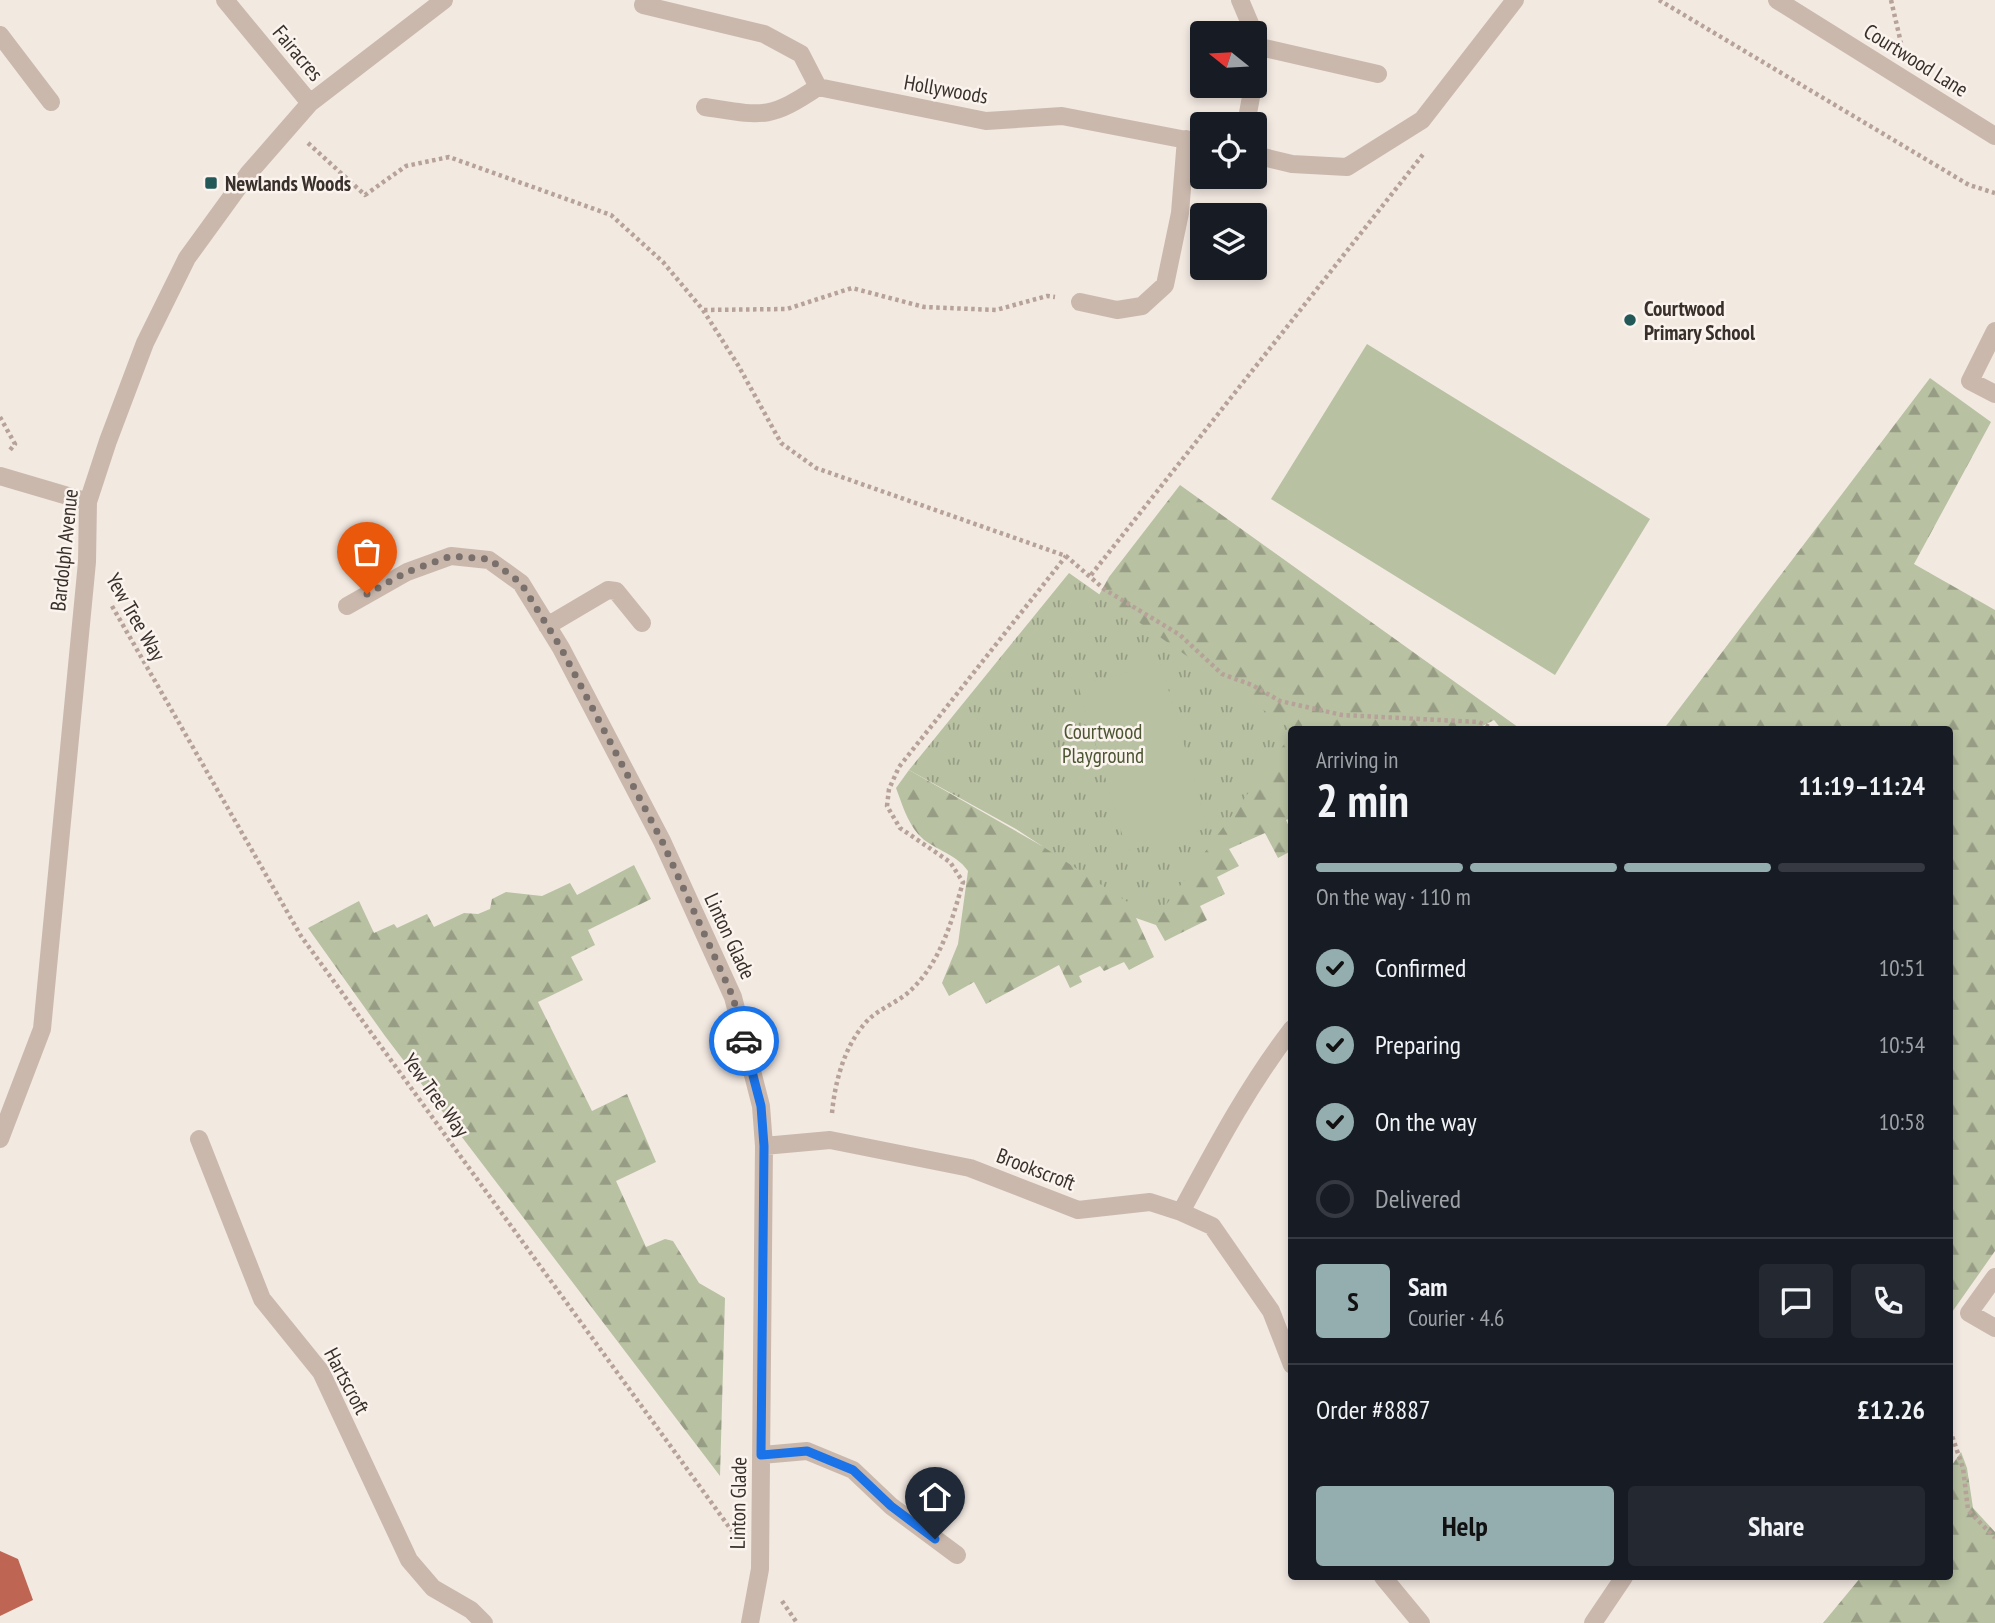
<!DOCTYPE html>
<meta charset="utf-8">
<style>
body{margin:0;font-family:"PT Sans Narrow",sans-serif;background:#242831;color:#f1f3f6;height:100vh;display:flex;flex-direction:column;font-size:26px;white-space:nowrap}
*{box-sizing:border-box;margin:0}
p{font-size:23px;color:#9ea1a6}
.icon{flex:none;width:38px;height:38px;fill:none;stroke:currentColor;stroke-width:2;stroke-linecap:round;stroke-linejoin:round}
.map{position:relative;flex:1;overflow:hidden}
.side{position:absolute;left:1288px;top:726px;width:665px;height:854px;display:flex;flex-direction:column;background:#171b24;border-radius:7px;box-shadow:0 4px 10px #0003}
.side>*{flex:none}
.needle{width:46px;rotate:288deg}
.fabs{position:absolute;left:1190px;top:21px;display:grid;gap:14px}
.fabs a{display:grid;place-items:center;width:77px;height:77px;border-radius:7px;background:#171b24;box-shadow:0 4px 10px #0003;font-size:35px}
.pin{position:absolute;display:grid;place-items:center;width:60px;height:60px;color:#fff;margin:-72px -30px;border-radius:50% 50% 50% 0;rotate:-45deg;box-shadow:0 0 7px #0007}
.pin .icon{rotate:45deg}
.courier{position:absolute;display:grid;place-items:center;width:70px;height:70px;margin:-35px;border:5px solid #1a73e8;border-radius:50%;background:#fff;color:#222;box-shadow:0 2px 9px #0007}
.summary em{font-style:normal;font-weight:700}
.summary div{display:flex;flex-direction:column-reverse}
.summary{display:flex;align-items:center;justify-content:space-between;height:119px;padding:0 28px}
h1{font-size:46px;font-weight:700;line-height:52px}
.bar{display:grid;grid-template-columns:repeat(4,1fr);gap:10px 7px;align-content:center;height:84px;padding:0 28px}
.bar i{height:9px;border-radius:5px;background:#363941}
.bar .selected{background:#94adaf}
.bar p{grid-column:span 4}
.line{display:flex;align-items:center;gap:18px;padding:0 28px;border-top:2px solid #363941}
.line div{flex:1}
.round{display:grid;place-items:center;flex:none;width:74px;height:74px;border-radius:7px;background:#242831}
ol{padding:0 28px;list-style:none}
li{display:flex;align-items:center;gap:21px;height:77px}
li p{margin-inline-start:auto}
li .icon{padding:7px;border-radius:50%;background:#94adaf;color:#111;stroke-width:4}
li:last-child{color:#9ea1a6}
li i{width:38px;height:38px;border:4px solid #363941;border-radius:50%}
.button{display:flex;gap:14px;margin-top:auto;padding:14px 28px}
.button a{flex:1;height:80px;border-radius:7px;background:#94adaf;color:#111;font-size:28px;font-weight:700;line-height:80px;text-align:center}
.button a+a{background:#242831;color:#f1f3f6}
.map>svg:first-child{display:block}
.forest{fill:url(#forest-firs)}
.park{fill:url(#park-tufts)}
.pitch{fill:#b8c1a2}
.building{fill:#be6653}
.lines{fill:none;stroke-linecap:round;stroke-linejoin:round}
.path{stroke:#b6a298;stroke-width:4.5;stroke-dasharray:3.5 3.5;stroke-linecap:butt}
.minor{stroke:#cab8ad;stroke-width:18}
.done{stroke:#7a706b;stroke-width:7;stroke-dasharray:0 12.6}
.route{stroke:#1a73e8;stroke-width:9}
.poi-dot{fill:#235858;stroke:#faf3ee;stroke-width:2.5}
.labels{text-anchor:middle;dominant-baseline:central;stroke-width:5;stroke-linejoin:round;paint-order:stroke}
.street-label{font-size:21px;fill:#392f2b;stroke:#faf3ee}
.poi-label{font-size:21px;font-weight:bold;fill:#392f2b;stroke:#faf3ee;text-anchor:start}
.park-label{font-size:21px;fill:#4b5631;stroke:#faf3ee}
</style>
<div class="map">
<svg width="1995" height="1623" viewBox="0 0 1995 1623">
<defs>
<pattern id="forest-firs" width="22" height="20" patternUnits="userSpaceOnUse" patternTransform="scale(1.75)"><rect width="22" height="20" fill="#b8c1a2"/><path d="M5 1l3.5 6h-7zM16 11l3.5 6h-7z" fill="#979d84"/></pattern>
<pattern id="park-tufts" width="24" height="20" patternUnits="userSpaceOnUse" patternTransform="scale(1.75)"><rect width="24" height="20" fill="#b8c1a2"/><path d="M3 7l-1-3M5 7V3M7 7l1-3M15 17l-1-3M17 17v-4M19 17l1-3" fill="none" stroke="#979d84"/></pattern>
</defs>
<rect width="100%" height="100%" fill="#f2e9e1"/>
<!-- forest -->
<path class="forest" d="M1930 378 1991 422 1914 564 1995 610V1251L1950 1315V730H1663Z
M1180 485 1522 730H1502L1494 720 1475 730H1292L1291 818 1286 820 1291 831V851L1278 858 1265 833 1229 849 1239 866 1217 877 1225 894 1200 906 1207 920 1165 941 1156 925 1136 918 1154 957 1129 970 1124 962 1104 971 1100 966 1079 976 1082 982 1070 988 1059 965 986 1004 974 982 949 996 942 983 958 944 968 871C955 852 932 850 918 834 907 821 902 804 896 788L909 770 1042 846 1099 595 1109 577Z
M634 865 651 899 588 930 595 945 571 957 583 980 538 1002 592 1111 627 1094 656 1162 616 1181 646 1247 665 1239 673 1241 699 1283 725 1298 720 1476 385 1036 308 928 359 901 374 933 394 924 397 928 427 914 434 927 464 913 478 914 490 909 492 899 506 892 542 896 570 883 577 895Z
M1961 1452 1967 1468 1973 1508 1995 1532V1623H1823L1861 1577H1950V1468Z"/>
<!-- park -->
<path class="park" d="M1069 573 1292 730 1291 735 1155 920 1016 829 909 770Z"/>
<!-- pitch -->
<path class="pitch" d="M1367 344 1650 519 1555 675 1271 499Z
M1161 664 1208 828 1127 851 1078 685Z"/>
<!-- building -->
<path class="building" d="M0 1551 18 1559 33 1600 0 1616Z"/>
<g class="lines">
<!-- path -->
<path class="path" d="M1659 0 1969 185 1995 193
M1891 0 1901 43
M308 143 365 195 406 166 449 157 611 215 663 262 703 310 738 365 781 443 816 468 1066 556 1104 589 1180 635 1222 674 1252 685 1280 701 1342 715 1479 722 1495 730
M704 310 787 309 852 288 924 307 996 310 1047 296 1055 297
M0 417 15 444 10 450
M1091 575 1425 152
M112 606 301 936 732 1531
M832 1113C835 1081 845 1043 869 1019 882 1007 901 1001 913 988 942 959 952 920 963 882L950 862 900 828 887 806 889 789 899 767 1066 556
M1950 1430 1963 1468 1968 1510 1995 1538
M782 1601 797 1623"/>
<!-- minor -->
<path class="minor" d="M225 0 310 103
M1240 0 1254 33
M1777 0 1995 136
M643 5 764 34 801 54 818 87
M0 35 51 102
M1255 35 1260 47 1255 75
M1260 47 1378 74
M705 107C762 116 769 120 818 87L986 121 1062 116 1202 143
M1246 124 1253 86
M1255 155 1292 164 1347 167 1422 120 1515 0
M1080 302 1117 310 1142 306 1165 285 1180 213 1186 139
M1995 331 1970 381 1995 394
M0 476 88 502
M347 606 407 572 451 556 489 560 521 583 561 648 662 841 733 997 761 1106 764 1146 760 1569 750 1623
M547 626 608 590 616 591 642 623
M0 1139 42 1029 87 562 88 502 108 441 145 343 187 258 248 174 310 103 444 0
M199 1139 262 1299 321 1372 409 1560 433 1588 471 1610 484 1623
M764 1146 830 1140 970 1168 1078 1210 1150 1202 1181 1212 1212 1226 1271 1311 1292 1365
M1181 1212C1215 1149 1248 1086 1292 1029
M1995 1277 1969 1313 1995 1328
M761 1455 807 1451 853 1470 891 1506 957 1555
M1383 1577 1421 1623
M1593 1623 1624 1577"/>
</g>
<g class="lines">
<!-- done -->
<path class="done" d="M367 594 407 572 451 556 489 559 521 583 561 648 662 841 733 997 744 1041"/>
<!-- route -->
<path class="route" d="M744 1041 761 1106 764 1146 761 1455 807 1451 853 1470 891 1506 935 1539"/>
</g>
<!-- markers -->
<g class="poi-dot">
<rect x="204" y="176" width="14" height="14" rx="3.5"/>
<circle cx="1630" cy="320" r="7"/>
</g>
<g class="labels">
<!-- street labels -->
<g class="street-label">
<text transform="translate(298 53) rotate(50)">Fairacres</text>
<text transform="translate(1916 60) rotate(32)">Courtwood Lane</text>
<text transform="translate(946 89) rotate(10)">Hollywoods</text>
<text transform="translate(64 550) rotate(-84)">Bardolph Avenue</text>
<text transform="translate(136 617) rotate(60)">Yew Tree Way</text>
<text transform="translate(730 936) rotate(65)">Linton Glade</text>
<text transform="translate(436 1095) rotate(54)">Yew Tree Way</text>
<text transform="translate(1036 1169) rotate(21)">Brookscroft</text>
<text transform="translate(347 1381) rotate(62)">Hartscroft</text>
<text transform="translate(738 1503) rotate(-89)">Linton Glade</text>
</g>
<!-- poi labels -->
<g class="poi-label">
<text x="225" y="183">Newlands Woods</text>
<text x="1644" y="308">Courtwood<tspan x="1644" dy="24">Primary School</tspan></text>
</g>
<!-- park labels -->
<g class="park-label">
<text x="1103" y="731">Courtwood<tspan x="1103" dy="24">Playground</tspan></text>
</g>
</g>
</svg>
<div class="fabs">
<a><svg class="needle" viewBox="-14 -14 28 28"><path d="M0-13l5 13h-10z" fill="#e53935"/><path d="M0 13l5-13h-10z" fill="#9ea1a6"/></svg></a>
<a><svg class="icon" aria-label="locate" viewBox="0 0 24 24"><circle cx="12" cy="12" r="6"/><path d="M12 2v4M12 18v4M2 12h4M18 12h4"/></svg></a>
<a><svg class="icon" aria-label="layers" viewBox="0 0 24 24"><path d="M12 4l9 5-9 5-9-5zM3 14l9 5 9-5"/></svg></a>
</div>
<div class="pin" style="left:367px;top:594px;background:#ea580c"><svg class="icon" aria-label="bag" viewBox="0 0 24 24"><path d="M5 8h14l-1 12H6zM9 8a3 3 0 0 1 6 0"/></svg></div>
<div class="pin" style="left:935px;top:1539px;background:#1f2937"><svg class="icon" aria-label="home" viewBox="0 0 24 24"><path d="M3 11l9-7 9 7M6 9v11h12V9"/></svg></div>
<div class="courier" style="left:744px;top:1041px"><svg class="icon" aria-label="car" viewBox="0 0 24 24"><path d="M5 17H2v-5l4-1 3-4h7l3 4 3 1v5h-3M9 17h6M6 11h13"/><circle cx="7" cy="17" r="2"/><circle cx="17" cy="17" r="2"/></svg></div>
<section class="side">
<div class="summary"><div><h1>2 min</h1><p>Arriving in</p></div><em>11:19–11:24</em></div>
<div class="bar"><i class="selected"></i><i class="selected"></i><i class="selected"></i><i></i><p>On the way · 110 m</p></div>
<ol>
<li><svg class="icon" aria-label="check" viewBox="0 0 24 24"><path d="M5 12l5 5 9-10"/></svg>Confirmed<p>10:51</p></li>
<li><svg class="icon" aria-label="check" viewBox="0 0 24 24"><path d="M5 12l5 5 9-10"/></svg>Preparing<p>10:54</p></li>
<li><svg class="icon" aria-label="check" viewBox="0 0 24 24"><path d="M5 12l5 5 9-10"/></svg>On the way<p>10:58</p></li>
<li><i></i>Delivered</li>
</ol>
<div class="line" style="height:126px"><b class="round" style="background:#94adaf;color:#111">S</b><div><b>Sam</b><p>Courier · 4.6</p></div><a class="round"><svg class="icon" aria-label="chat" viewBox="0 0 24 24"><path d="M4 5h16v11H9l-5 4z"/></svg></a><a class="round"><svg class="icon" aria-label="phone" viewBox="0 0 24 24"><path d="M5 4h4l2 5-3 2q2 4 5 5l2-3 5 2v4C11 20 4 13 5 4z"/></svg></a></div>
<div class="line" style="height:91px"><div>Order #8887</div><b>£12.26</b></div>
<div class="button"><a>Help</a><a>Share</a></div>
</section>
</div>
